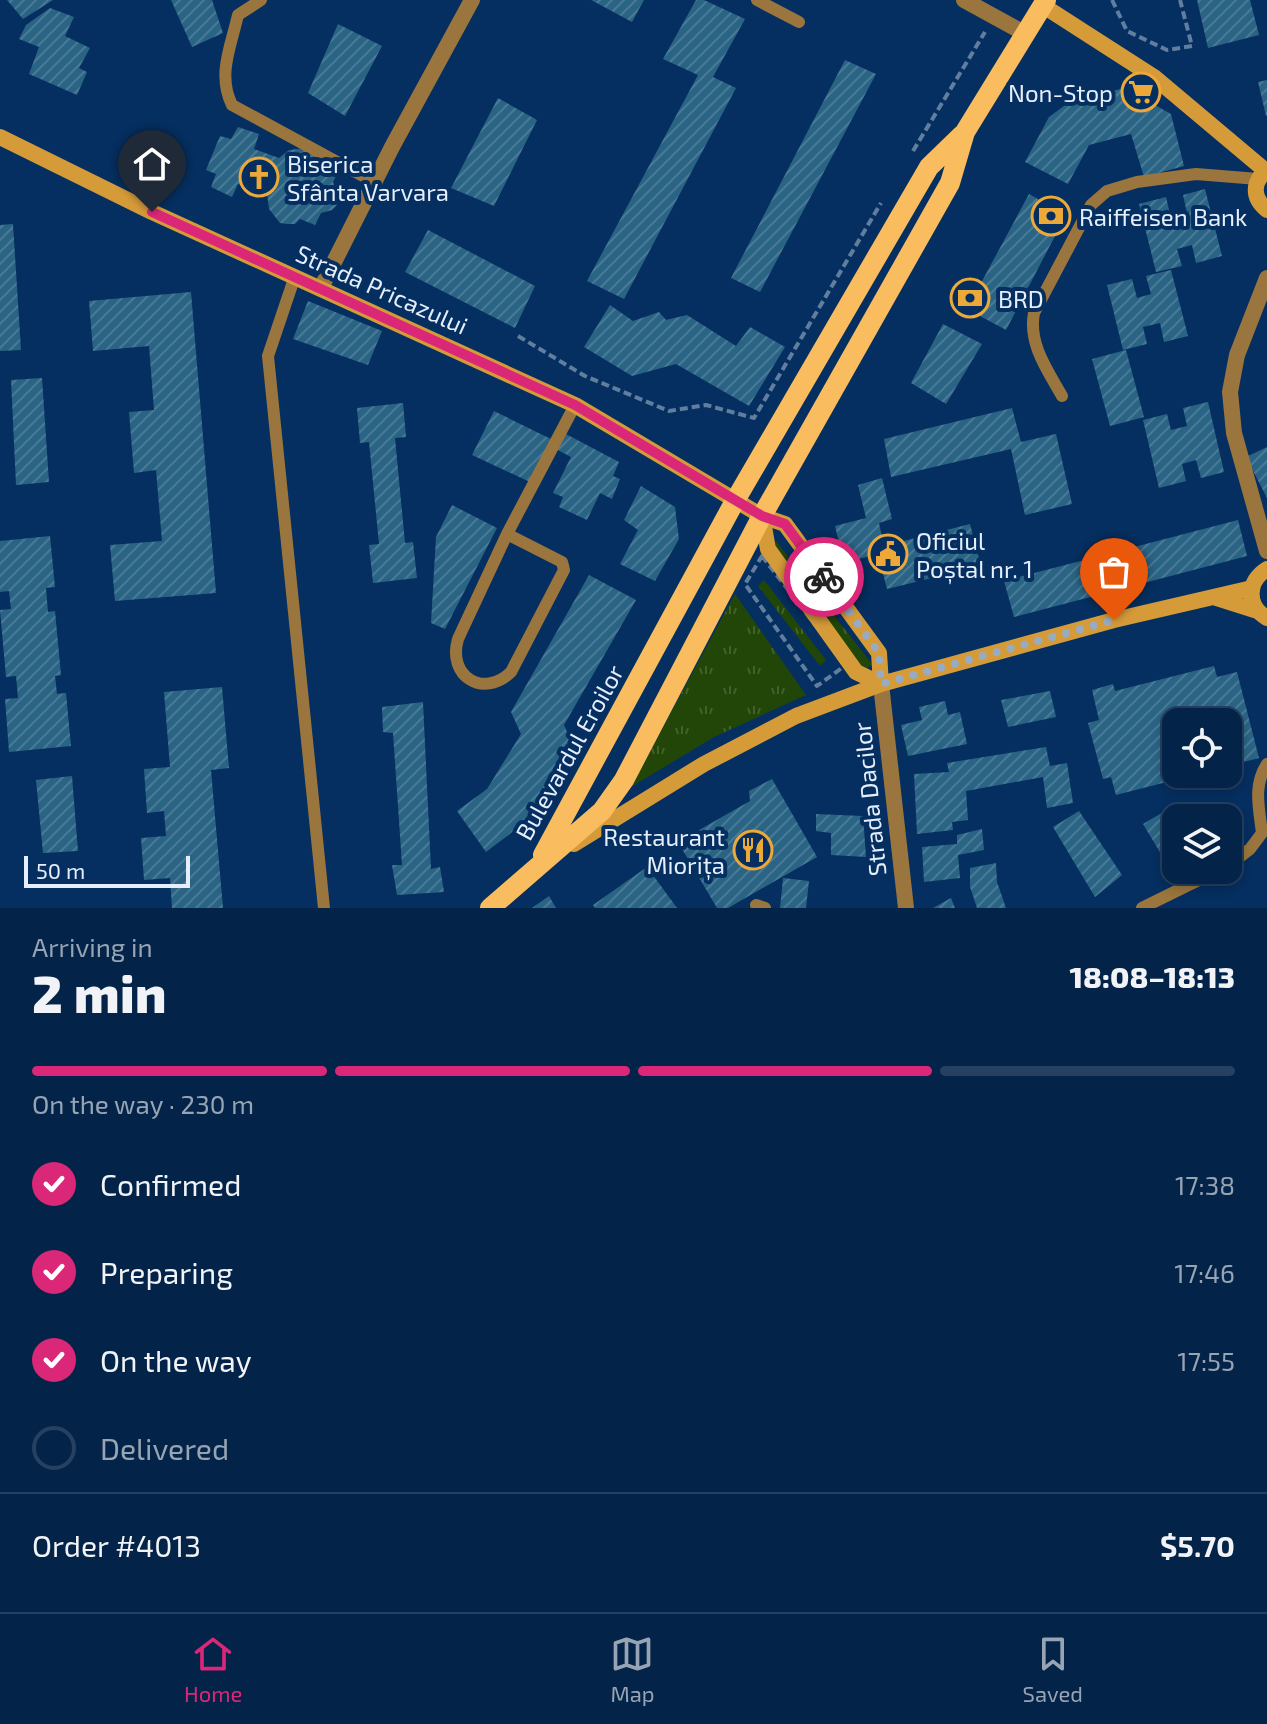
<!DOCTYPE html>
<meta charset="utf-8">
<style>
body{margin:0;font-family:"Exo 2",sans-serif;background:#0d2b4f;color:#f1f3f6;height:100vh;display:flex;flex-direction:column;font-size:30px;white-space:nowrap}
*{box-sizing:border-box;margin:0}
p{font-size:26px;color:#97a4b4}
.icon{flex:none;width:44px;height:44px;fill:none;stroke:currentColor;stroke-width:2;stroke-linecap:round;stroke-linejoin:round}
.map{position:relative;height:908px;overflow:hidden}
.details{display:flex;flex-direction:column;background:#042348;flex:1}
.details>*{flex:none}
.tools{position:absolute;left:1162px;top:708px;display:grid;gap:16px}
.tools a{display:grid;place-items:center;width:80px;height:80px;border-radius:16px;background:#042348;box-shadow:0 4px 12px #0003,0 0 0 2px #254060;font-size:40px}
.scale{position:absolute;left:24px;bottom:20px;width:166px;box-sizing:border-box;padding-left:8px;border:4px solid #e5eefa;border-top:0;font-size:22px;line-height:28px;white-space:nowrap;color:#e5eefa;-webkit-text-stroke:6px #052f60;paint-order:stroke}
.pin{position:absolute;display:grid;place-items:center;width:68px;height:68px;color:#fff;margin:-82px -34px;border-radius:50% 50% 50% 0;rotate:-45deg;box-shadow:0 0 8px #0007}
.pin .icon{rotate:45deg}
.courier{position:absolute;display:grid;place-items:center;width:80px;height:80px;margin:-40px;border:6px solid #db2777;border-radius:50%;background:#fff;color:#222;box-shadow:0 2px 10px #0007}
.overview em{font-style:normal;font-weight:800}
.overview div{display:flex;flex-direction:column-reverse}
.overview{display:flex;align-items:center;justify-content:space-between;height:136px;padding:0 32px}
h1{font-size:52px;font-weight:800;line-height:60px}
.bar{display:grid;grid-template-columns:repeat(4,1fr);gap:12px 8px;align-content:center;height:96px;padding:0 32px}
.bar i{height:10px;border-radius:6px;background:#254060}
.bar .active{background:#db2777}
.bar p{grid-column:span 4}
.line{display:flex;align-items:center;gap:20px;padding:0 32px;border-top:2px solid #254060}
.line div{flex:1}
ol{padding:0 32px;list-style:none}
li{display:flex;align-items:center;gap:24px;height:88px}
li p{margin-inline-start:auto}
li .icon{padding:8px;border-radius:50%;background:#db2777;color:#fff;stroke-width:4}
li:last-child{color:#97a4b4}
li i{width:44px;height:44px;border:4px solid #254060;border-radius:50%}
.menu{display:flex;justify-content:space-around;align-items:center;height:112px;border-top:2px solid #254060;background:#042348;font-size:22px;color:#97a4b4}
.menu a{display:grid;justify-items:center;gap:4px}
.menu .active{color:#db2777}
.map>svg:first-child{display:block}
.park{fill:url(#park-tufts)}
.building{fill:url(#building-hatch)}
.lines{fill:none;stroke-linecap:round;stroke-linejoin:round}
.path{stroke:#617e9f;stroke-width:4;stroke-dasharray:8 4;stroke-linecap:butt}
.lane{stroke:#9a753d;stroke-width:12}
.street{stroke:#9a753d;stroke-width:16}
.secondary{stroke:#d69b39;stroke-width:16}
.primary{stroke:#f9bc5e;stroke-width:20}
.done{stroke:#97abc4;stroke-width:8;stroke-dasharray:0 14.4}
.route{stroke:#db2777;stroke-width:10}
.labels{text-anchor:middle;dominant-baseline:central;stroke-width:8;stroke-linejoin:round;paint-order:stroke}
.poi-label{font-size:24px;fill:#e5eefa;stroke:#052f60;text-anchor:start}
.street-label{font-size:24px;fill:#e5eefa;stroke:#052f60}
</style>
<div class="map">
<svg width="1267" height="908" viewBox="0 0 1267 908">
<defs>
<pattern id="park-tufts" width="24" height="20" patternUnits="userSpaceOnUse" patternTransform="scale(2)"><rect width="24" height="20" fill="#214608"/><path d="M3 7l-1-3M5 7V3M7 7l1-3M15 17l-1-3M17 17v-4M19 17l1-3" fill="none" stroke="#41612d"/></pattern>
<pattern id="building-hatch" width="6" height="6" patternUnits="userSpaceOnUse" patternTransform="scale(2)"><rect width="6" height="6" fill="#2a6485"/><path d="M-1 1l2-2M0 6l6-6M5 7l2-2" fill="none" stroke="#497a97"/></pattern>
</defs>
<rect width="100%" height="100%" fill="#052f60"/>
<!-- park -->
<path class="park" d="M776 541 872 664 863 672 769 548Z
M764 580 826 660 820 666 758 586Z
M735 594 806 695 714 737 631 787Z"/>
<!-- building -->
<path class="building" d="M7 0H53L23 19Z
M171 0H212L223 33 192 47Z
M591 0H644L632 22Z
M696 0H704L745 19 713 77 736 88 624 299 587 281 698 75 663 59Z
M1197 0H1250L1259 35 1208 48Z
M50 8 74 17 65 36 90 48 79 68 87 72 77 95 29 74 39 47 19 39 26 25Z
M338 24 382 46 345 116 308 93Z
M845 60 876 74 760 292 731 278Z
M1267 80V116H1266L1258 82Z
M1125 88 1171 114 1184 166 1144 177 1131 134 1089 145 1068 184 1025 162 1049 117 1072 100Z
M498 98 537 120 494 206 451 188Z
M238 127 259 134 254 149 279 158 289 150 306 148 321 158 322 165 338 172 333 182 339 197 337 205 332 210 321 213 315 225 300 219 295 224H287L280 223 269 209 267 193 238 184 232 197 211 187 216 174 206 170 220 136 231 139Z
M1205 189 1222 256 1196 263 1192 245 1177 249 1182 266 1156 272 1139 204 1166 197 1171 218 1187 213 1183 195Z
M1029 194 1066 215 1006 330 967 309Z
M13 224 21 350 0 351V225Z
M428 230 535 286 515 328 405 272Z
M1171 270 1188 336 1164 342 1160 323 1143 327 1147 344 1123 350 1107 285 1132 279 1137 298 1151 294 1146 276Z
M191 292 216 593 115 601 110 545 162 541 156 470 134 473 129 412 154 410 149 346 93 351 89 301Z
M308 301 382 331 368 365 293 339Z
M610 305 633 321 659 312 666 320 687 315 736 346 750 327 785 347 749 406 676 364 632 376 584 347Z
M943 324 982 344 946 404 911 383Z
M1126 350 1144 417 1110 426 1092 359Z
M42 378 49 482 16 485 11 380Z
M1208 402 1224 472 1201 478 1196 460 1182 464 1186 481 1159 488 1143 420 1167 414 1171 430 1187 426 1183 408Z
M403 403 406 437 395 438 405 543 413 542 417 578 373 583 369 545 379 544 369 442 360 443 357 408Z
M1012 408 1021 442 1056 434 1072 504 1025 515 1011 449 891 477 884 439Z
M494 411 551 439 530 482 472 455Z
M564 433 619 462 613 476 620 479 612 499 600 493 587 520 559 507 563 497 553 493 571 457 556 449Z
M1267 447V498L1246 457Z
M882 478 892 519 879 523 884 546 970 524 981 566 887 589 878 554 844 563 835 526 866 518 858 485Z
M641 486 675 507 679 539 655 581 620 564 638 530 624 520Z
M452 505 497 528 445 629 431 623 436 537Z
M1238 520 1247 556 1014 617 1004 581Z
M50 536 55 587 46 588 48 612 55 611 61 675 55 676 57 694 66 693 71 746 9 752 5 699 18 698 16 676 6 677 0 610 11 609 9 591 0 592V541Z
M589 575 636 600 564 725 572 743 545 796 520 826 486 852 457 811 487 789 521 734 511 712Z
M1214 666 1217 677 1237 672 1259 758 1228 766V722H1176V774L1194 775 1116 795 1111 777 1103 779 1088 723 1099 720 1092 690 1113 684 1115 691Z
M222 687 229 768 211 770 223 908H172L170 878 144 880 141 838 166 836 164 811 147 813 144 769 170 767 164 692Z
M1050 691 1056 717 1008 727 1001 700Z
M945 701 948 715 960 712 967 744 908 756 901 725 922 720 919 707Z
M423 702 431 869 440 867 444 892 397 895 392 865H402L393 733 383 732 382 707Z
M1046 747 1050 766 1067 763 1073 803 1047 808 1043 777 966 791 968 820 952 822 953 830 917 834 914 774 949 772 947 763Z
M72 776 78 851 43 853 36 780Z
M772 779 817 857 728 908H717L678 842 750 801 749 791Z
M1079 811 1122 875 1095 897 1053 827Z
M1165 811 1176 829V865L1170 869 1143 824Z
M816 814 863 816 866 857 831 855V833L816 831Z
M982 829 984 850 958 855 960 878 924 882 922 847 957 844V835Z
M996 863 997 882 1006 908H977L970 887V868Z
M647 867 677 908H595L593 905Z
M783 878 809 881 806 908H780Z
M549 896 556 908H532Z
M951 898 955 908H933Z"/>
<g class="lines">
<!-- path -->
<path class="path" d="M1112 0 1127 31 1167 50 1192 46 1180 0
M913 151 985 32
M518 336 585 376 669 411 706 405 754 418 881 203
M762 556 846 665 817 686 745 584Z"/>
<!-- lane -->
<path class="lane" d="M261 0 238 15C231 46 217 75 232 105L374 182
M757 0 799 22
M295 276 268 356 324 908
M1062 396C1048 371 1028 344 1034 313L1091 205 1107 191 1137 182 1196 174 1258 179
M507 534 562 562 564 570 511 672C483 699 447 676 458 639L507 534 575 405
M1228 866 1250 849 1262 833C1259 808 1253 785 1267 764
M756 905 765 908
M1142 908 1219 870"/>
<!-- street -->
<path class="street" d="M964 0 1024 33
M1267 278 1237 355 1230 392 1234 433 1267 551
M321 288 392 147 472 0
M881 684 906 908"/>
<!-- secondary -->
<path class="secondary" d="M1042 5 1154 77 1266 171
M0 137 152 212 575 405 762 516 785 524 879 653 881 684
M1267 170C1252 182 1252 198 1267 210
M762 516 768 549 856 672 881 684
M1267 569C1247 581 1246 606 1267 618
M1213 597 1257 611
M574 844 704 764 796 716 881 684 1114 620 1252 588"/>
<!-- primary -->
<path class="primary" d="M543 855 736 499 929 167 962 135
M490 908 602 811 624 780 762 516 950 183 965 132 1046 0"/>
</g>
<g class="lines">
<!-- done -->
<path class="done" d="M824 577 879 653 881 684 1114 620"/>
<!-- route -->
<path class="route" d="M152 212 575 405 762 516 785 524 824 577"/>
</g>
<!-- icons -->
<defs>
<g id="supermarket-ring" transform="scale(2)"><circle r="9.5" fill="#052f60" stroke="#eca93a" stroke-width="1.5"/><path d="M-6-5.5h2.5l.6 2H6L4.5 2H-2.5L-4.4-4H-6ZM-1.5 3.2a1.3 1.3 0 1 0 .1 0ZM3 3.2a1.3 1.3 0 1 0 .1 0Z" fill="#eca93a"/></g>
<g id="church-ring" transform="scale(2)"><circle r="9.5" fill="#052f60" stroke="#eca93a" stroke-width="1.5"/><path d="M-1.2-6h2.4v3.5h3.3v2.4h-3.3V6h-2.4V-.1h-3.3v-2.4h3.3Z" fill="#eca93a"/></g>
<g id="bank-ring" transform="scale(2)"><circle r="9.5" fill="#052f60" stroke="#eca93a" stroke-width="1.5"/><path d="M-6-4H6V4H-6ZM0-2.3a2.3 2.3 0 1 0 0 4.6a2.3 2.3 0 1 0 0-4.6Z" fill="#eca93a"/></g>
<g id="civic-ring" transform="scale(2)"><circle r="9.5" fill="#052f60" stroke="#eca93a" stroke-width="1.5"/><path d="M-.6-6.5H3V-4.5H.6V-3L4-1V1h2V6H-6V1h2V-1L-.6-3ZM-1.2 2.5V6h2.4V2.5Z" fill="#eca93a"/></g>
<g id="restaurant-ring" transform="scale(2)"><circle r="9.5" fill="#052f60" stroke="#eca93a" stroke-width="1.5"/><path d="M-5-6h1v4h1v-4h1v4h1v-4h1v5L-1.5 .5V6h-2V.5L-5-1ZM5-6V6H3V1.5H1.5Q1.5-4 5-6Z" fill="#eca93a"/></g>
</defs>
<g fill-rule="evenodd">
<use href="#supermarket-ring" x="1141" y="92"/>
<use href="#church-ring" x="259" y="177"/>
<use href="#bank-ring" x="1051" y="216"/>
<use href="#bank-ring" x="970" y="298"/>
<use href="#civic-ring" x="888" y="554"/>
<use href="#restaurant-ring" x="753" y="850"/>
</g>
<g class="labels">
<!-- poi labels -->
<g class="poi-label">
<text x="1113" y="92" text-anchor="end">Non-Stop</text>
<text x="287" y="163">Biserica<tspan x="287" dy="28">Sfânta Varvara</tspan></text>
<text x="1079" y="216">Raiffeisen Bank</text>
<text x="998" y="298">BRD</text>
<text x="916" y="540">Oficiul<tspan x="916" dy="28">Poștal nr. 1</tspan></text>
<text x="725" y="836" text-anchor="end">Restaurant<tspan x="725" dy="28">Miorița</tspan></text>
</g>
<!-- street labels -->
<g class="street-label">
<text transform="translate(382 289) rotate(24)">Strada Pricazului</text>
<text transform="translate(569 752) rotate(-61)">Bulevardul Eroilor</text>
<text transform="translate(869 799) rotate(-96)">Strada Dacilor</text>
</g>
</g>
</svg>
<div class="tools">
<a><svg class="icon" aria-label="locate" viewBox="0 0 24 24"><circle cx="12" cy="12" r="6"/><path d="M12 2v4M12 18v4M2 12h4M18 12h4"/></svg></a>
<a><svg class="icon" aria-label="layers" viewBox="0 0 24 24"><path d="M12 4l9 5-9 5-9-5zM3 14l9 5 9-5"/></svg></a>
</div>
<div class="scale">50 m</div>
<div class="pin" style="left:1114px;top:620px;background:#ea580c"><svg class="icon" aria-label="bag" viewBox="0 0 24 24"><path d="M5 8h14l-1 12H6zM9 8a3 3 0 0 1 6 0"/></svg></div>
<div class="pin" style="left:152px;top:212px;background:#1f2937"><svg class="icon" aria-label="home" viewBox="0 0 24 24"><path d="M3 11l9-7 9 7M6 9v11h12V9"/></svg></div>
<div class="courier" style="left:824px;top:577px"><svg class="icon" aria-label="bike" viewBox="0 0 24 24"><circle cx="6" cy="16" r="4"/><circle cx="18" cy="16" r="4"/><path d="M6 16l4-8h5l3 8M10 8l3 8H6M13 5h3"/></svg></div>
</div>
<section class="details">
<div class="overview"><div><h1>2 min</h1><p>Arriving in</p></div><em>18:08–18:13</em></div>
<div class="bar"><i class="active"></i><i class="active"></i><i class="active"></i><i></i><p>On the way · 230 m</p></div>
<ol>
<li><svg class="icon" aria-label="check" viewBox="0 0 24 24"><path d="M5 12l5 5 9-10"/></svg>Confirmed<p>17:38</p></li>
<li><svg class="icon" aria-label="check" viewBox="0 0 24 24"><path d="M5 12l5 5 9-10"/></svg>Preparing<p>17:46</p></li>
<li><svg class="icon" aria-label="check" viewBox="0 0 24 24"><path d="M5 12l5 5 9-10"/></svg>On the way<p>17:55</p></li>
<li><i></i>Delivered</li>
</ol>
<div class="line" style="height:104px"><div>Order #4013</div><b>$5.70</b></div>
</section>
<nav class="menu">
<a class="active"><svg class="icon" aria-label="home" viewBox="0 0 24 24"><path d="M3 11l9-7 9 7M6 9v11h12V9"/></svg>Home</a>
<a><svg class="icon" aria-label="map" viewBox="0 0 24 24"><path d="M3 6l6-2 6 2 6-2v14l-6 2-6-2-6 2zM9 4v14M15 6v14"/></svg>Map</a>
<a><svg class="icon" aria-label="saved" viewBox="0 0 24 24"><path d="M7 4h10v16l-5-4-5 4z"/></svg>Saved</a>
</nav>
